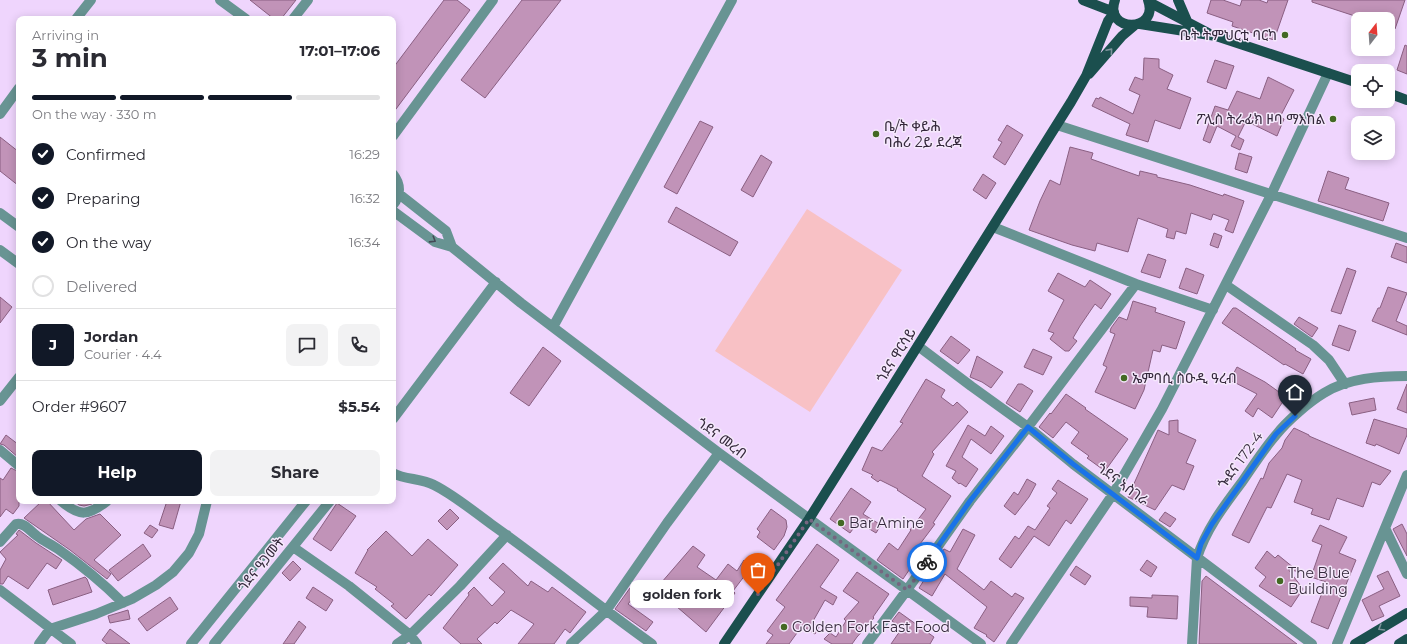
<!DOCTYPE html>
<meta charset="utf-8">
<style>
body{margin:0;font-family:Montserrat,"Noto Sans Ethiopic",sans-serif;background:#f2f2f3;color:#2b2b33;height:100vh;display:flex;flex-direction:column;font-size:15px;white-space:nowrap}
*{box-sizing:border-box;margin:0}
p{font-size:13px;color:#7c7c81}
.icon{flex:none;width:22px;height:22px;fill:none;stroke:currentColor;stroke-width:2;stroke-linecap:round;stroke-linejoin:round}
.map{position:relative;flex:1;overflow:hidden}
.sheet{position:absolute;left:16px;top:16px;width:380px;height:488px;display:flex;flex-direction:column;background:#fff;border-radius:8px;box-shadow:0 2px 10px #0003}
.sheet>*{flex:none}
.needle{width:26px;rotate:17deg}
.buttons{position:absolute;left:1351px;top:12px;display:grid;gap:8px}
.buttons a{display:grid;place-items:center;width:44px;height:44px;border-radius:8px;background:#fff;box-shadow:0 2px 10px #0003;font-size:20px}
.pin{position:absolute;display:grid;place-items:center;width:34px;height:34px;color:#fff;margin:-41px -17px;border-radius:50% 50% 50% 0;rotate:-45deg;box-shadow:0 0 4px #0007}
.pin .icon{rotate:45deg}
.courier{position:absolute;display:grid;place-items:center;width:40px;height:40px;margin:-20px;border:3px solid #1a73e8;border-radius:50%;background:#fff;color:#222;box-shadow:0 1px 5px #0007}
.bubble{position:absolute;height:28px;border-radius:8px;background:#fff;box-shadow:0 2px 10px #0003;font-size:13px;font-weight:700;line-height:28px;text-align:center}
.overview em{font-style:normal;font-weight:700}
.overview div{display:flex;flex-direction:column-reverse}
.overview{display:flex;align-items:center;justify-content:space-between;height:68px;padding:0 16px}
h1{font-size:26px;font-weight:700;line-height:30px}
.bar{display:grid;grid-template-columns:repeat(4,1fr);gap:6px 4px;align-content:center;height:48px;padding:0 16px}
.bar i{height:5px;border-radius:3px;background:#e1e1e2}
.bar .active{background:#111827}
.bar p{grid-column:span 4}
.line{display:flex;align-items:center;gap:10px;padding:0 16px;border-top:1px solid #e1e1e2}
.line div{flex:1}
.round{display:grid;place-items:center;flex:none;width:42px;height:42px;border-radius:8px;background:#f2f2f3}
ol{padding:0 16px;list-style:none}
li{display:flex;align-items:center;gap:12px;height:44px}
li p{margin-inline-start:auto}
li .icon{padding:4px;border-radius:50%;background:#111827;color:#fff;stroke-width:4}
li:last-child{color:#7c7c81}
li i{width:22px;height:22px;border:2px solid #e1e1e2;border-radius:50%}
.primary-button{display:flex;gap:8px;margin-top:auto;padding:8px 16px}
.primary-button a{flex:1;height:46px;border-radius:8px;background:#111827;color:#fff;font-size:16px;font-weight:700;line-height:46px;text-align:center}
.primary-button a+a{background:#f2f2f3;color:#2b2b33}
.map>svg:first-child{display:block}
.green{fill:#f8c1c5}
.building{fill:#c193b8;stroke:#8a5f82}
.lines{fill:none;stroke-linecap:round;stroke-linejoin:round}
.minor{stroke:#689493;stroke-width:10}
.major{stroke:#1b4f4e;stroke-width:10}
.oneway{stroke:#7d949c}
.oneway2{stroke:#444956}
.done{stroke:#766580;stroke-width:4;stroke-dasharray:0 7.2}
.route{stroke:#1a73e8;stroke-width:5}
.poi-dot{fill:#436923;stroke:#f5e8fc;stroke-width:1.5}
.labels{text-anchor:middle;dominant-baseline:central;stroke-width:3;stroke-linejoin:round;paint-order:stroke}
.poi-label{font-size:14px;fill:#35293c;stroke:#f5e8fc;text-anchor:start}
.street-label{font-size:14px;fill:#35293c;stroke:#f5e8fc}
</style>
<div class="map">
<svg width="1407" height="644" viewBox="0 0 1407 644">
<rect width="100%" height="100%" fill="#efd5fd"/>
<!-- green -->
<path class="green" d="M807 209 902 270 810 412 715 351Z"/>
<!-- building -->
<path class="building" d="M250 0H296L281 19H274Z
M444 0H457L470 10 393 113V68Z
M522 0H561L485 98 461 80Z
M1211 0H1223L1240 6 1242 0H1259L1267 3 1268 0H1288L1274 40 1232 26 1233 22 1207 13Z
M1312 0H1405L1395 29 1388 27V19H1364L1312 2Z
M1405 45 1407 46V74L1397 70Z
M1144 58 1159 59V68L1173 75 1167 89 1191 98 1180 129 1155 120 1148 142 1126 135 1130 124 1092 106 1096 98 1099 99 1100 97 1133 114 1140 95 1129 90 1135 77 1143 80Z
M1215 60 1234 66 1226 89 1207 82Z
M1268 77 1294 90 1280 117 1284 119 1277 136 1246 121 1238 137 1244 140 1240 150 1231 146 1236 136 1217 126 1210 143 1203 140 1215 106 1228 110 1237 91 1260 99Z
M700 121 713 127 677 194 664 187Z
M1007 125 1023 135 1005 165 993 157 1002 142 998 140Z
M0 137 19 152V186L0 171Z
M1070 147 1093 153 1091 159 1139 176 1140 171 1157 175V177L1190 185 1223 196 1224 194 1244 201 1233 233 1225 230 1229 220 1213 214 1211 220 1191 213 1186 234 1176 231 1174 239 1166 237 1168 229 1138 218 1128 252 1097 243 1095 251 1072 245 1029 230 1040 201 1050 180 1060 185Z
M1239 153 1252 157 1247 173 1235 169Z
M761 155 772 162 753 197 741 190Z
M1328 171 1349 178 1345 189 1389 203 1383 221 1318 201Z
M983 174 996 183 986 199 973 190Z
M676 207 738 242 730 256 668 222Z
M1214 233 1222 236 1218 248 1210 245Z
M1396 243 1407 247V263L1391 257Z
M1148 254 1166 260 1160 278 1141 272Z
M1186 268 1204 275 1197 294 1179 288Z
M1347 268 1356 271 1341 314 1331 311Z
M1058 273 1085 287 1090 280 1111 294 1101 309 1095 304 1080 326 1073 338 1077 341 1069 351H1065L1050 339 1054 333 1048 331 1064 300 1048 291Z
M1388 287 1407 293 1396 321 1407 326V335L1372 321 1378 308H1380Z
M0 297 12 307 0 323Z
M1133 301 1156 308 1155 312 1185 322 1176 349 1162 345 1160 352 1153 350 1144 390 1135 409 1095 392 1107 367 1103 365 1115 334 1110 332 1111 328 1119 317 1127 320Z
M1233 308H1236L1296 349 1295 350 1311 359 1303 374 1285 364 1284 365 1222 323Z
M1299 317 1318 328 1312 337 1294 324Z
M1339 325 1356 331 1349 351 1332 345Z
M951 336 970 350 958 364 940 351Z
M543 347 561 361 529 406 510 393Z
M1033 349 1052 357 1043 375 1024 367Z
M977 356 1003 372 991 388 982 382 970 377Z
M1237 367 1265 382 1286 397 1272 418 1258 408 1253 417 1245 411 1257 394 1230 380Z
M926 379 945 390 941 397 953 406 957 402 968 412 932 452 934 454 922 476 951 496 933 523 935 524 917 548 922 551 903 579 877 560 889 543 898 550 911 530H910L926 509 897 490 898 489 880 480 878 482 871 477 873 475 862 470 872 447 882 451 903 423 900 422Z
M1018 384H1022L1033 391 1020 412 1006 403Z
M1407 384V413L1397 409Z
M1066 394 1086 408 1085 409 1128 439 1105 471 1087 458 1089 456 1071 443 1079 432 1066 422 1053 438 1039 427 1050 413 1051 414Z
M1374 398 1376 410 1352 415 1349 403Z
M1374 419 1407 429V435L1399 454 1376 444 1375 446 1366 443Z
M1178 420V432L1196 440 1186 463 1194 466 1184 490 1172 485 1155 510 1128 497 1158 430 1169 435V421Z
M968 425 985 436 991 426 1004 436 991 454 971 439 962 457 978 469 966 487 960 483 959 484 952 478 956 471 946 466Z
M1294 428 1309 435V436L1391 471 1380 485 1372 482 1363 507 1337 498 1329 520 1311 514 1313 509 1294 502 1302 480 1287 474 1271 508 1267 507 1249 543 1232 535 1261 478 1263 479 1269 463 1282 448 1285 440Z
M6 435 19 445V458L4 445 0 444Z
M11 468 19 472V506L13 514 6 509 0 517V478L3 480Z
M1027 479 1036 484 1029 497 1015 515 1004 506 1014 492 1018 495Z
M1058 480 1088 499 1071 524 1066 520 1049 546 1034 536 1011 568 999 559 1015 536 1019 539 1028 526 1035 530 1050 508 1047 506 1057 493 1052 489Z
M851 488 871 502 863 514 881 525 876 533 858 522 850 533 830 519Z
M42 501H47L74 530 86 519 100 514 121 535 94 560 111 574 107 579 70 550 24 518Z
M74 501H95L92 504 84 506 79 505Z
M167 501H181L173 529 159 525Z
M337 503 356 516 331 551 313 539Z
M450 509 459 518 447 530 438 521Z
M771 509 786 520 787 527 784 536 774 550 757 537 760 532 757 529Z
M1165 512 1176 519 1170 527 1159 520Z
M1402 524 1407 534V556L1393 529Z
M150 525 158 530 152 538 144 533Z
M1320 525 1347 537 1339 553 1356 560 1328 629 1311 622 1326 582 1311 577 1322 545 1312 541Z
M963 529 975 535 957 569 984 590 991 581 1012 597 1015 593 1024 598 994 642 986 636 987 635 974 628 987 607 945 574 932 596 919 588 944 549 950 552Z
M19 530 36 543 62 560 56 569 47 563 28 589 8 576 3 584H0V570L6 559 0 552 18 535 16 534Z
M386 531 412 556 428 539 458 565 431 596 429 594 406 619 391 606 394 604 375 589 377 587 355 573 368 550H367Z
M143 544 151 556 118 581 109 570Z
M817 544 839 560 820 587 837 597 833 605 825 600 812 623 819 627 815 634 802 626 789 644H766L773 635 767 631 785 607 776 600Z
M693 546 705 555 697 567 716 580 728 564 737 571 744 560 752 566 733 591 735 593 706 632 669 600 674 593 661 583Z
M1267 551 1275 558 1278 555 1299 572 1288 569 1303 589 1291 607 1259 586 1266 577 1255 568Z
M1147 560 1157 567 1151 577 1140 570Z
M293 561 301 569 290 581 282 573Z
M503 563 528 586 531 581 548 592 552 587 586 612 570 633 565 629 554 644H518L534 624 511 610 497 624 495 622 477 639 482 644H461L443 628 469 595 468 593 474 587 492 606 505 592 489 578Z
M1076 566 1091 576 1085 585 1070 575Z
M1388 571 1400 596 1379 606 1384 616 1372 621 1362 600 1384 589 1377 576Z
M857 572 889 594 873 617 874 618 857 637 852 644H832L824 639 830 633 836 637 846 621 844 619 859 602 843 591Z
M1206 576 1297 644H1199L1202 581Z
M85 577 87 579 92 592 53 605 48 590Z
M313 587 333 600 326 611 306 598Z
M630 588 637 593 628 604 653 622 646 631 615 609Z
M1152 595 1178 596 1177 619 1147 617 1148 607 1130 606V597L1152 598Z
M170 597 178 609 147 631 138 619Z
M128 610 130 619 110 623 108 616Z
M899 612 934 637 930 644H891L902 628 892 621Z
M299 621 306 627 294 644H283Z
M110 629 130 644H107L102 640Z"/>
<g class="lines">
<!-- minor -->
<path class="minor" d="M220 0 246 19
M76 19 91 0
M293 19 308 0
M0 114 19 88
M1057 125 1407 238
M393 136 493 0
M393 174C401 184 401 195 393 205
M399 194 446 231 452 247
M393 211 435 242 452 247 521 303 719 453 981 644
M0 213 19 227
M993 227 1136 284 1213 310
M0 250 19 264
M1226 285 1313 345 1329 360 1345 384
M553 327 732 0
M918 346 971 386 1028 427 1073 464 1312 644
M0 401 19 377
M393 419 496 282
M0 450 19 466
M393 473C405 480 421 478 434 485 454 495 473 511 491 524 546 563 597 605 652 644
M61 501C80 517 88 516 107 501
M1385 528 1407 574
M0 542 16 524C24 522 30 531 37 536 43 541 51 544 58 549 81 565 103 583 123 603
M293 547 349 586 410 635 417 644
M0 590 71 644
M39 644 50 629 96 614 132 599 156 585 173 572 189 553 199 534 207 501
M191 644 306 501
M214 644 330 501
M397 644 410 635 460 586 507 535
M571 644 606 611 667 523 719 453
M867 644 907 590 970 501 1028 427 1136 284
M1011 644 1113 494 1162 409 1271 195 1328 73
M1192 644 1197 558C1206 529 1224 506 1242 482 1253 466 1263 450 1276 435 1287 421 1309 402 1324 393 1348 378 1380 376 1407 376
M1337 644 1407 475"/>
<!-- major -->
<path class="major" d="M1083 0 1114 12
M1115 0C1103 33 1160 33 1148 0
M1178 0 1187 21
M1149 2 1208 33
M1140 24 1216 36 1358 83
M1089 74 1122 36 1135 25
M1388 93 1407 100
M724 644 809 519 1071 102 1086 76 1108 21 1114 13
M1355 644 1407 613
M1399 644 1407 639"/>
</g>
<!-- one-way arrows -->
<defs><path id="oneway-chevron" d="M-2-3.5L2.5 0L-2 3.5" fill="none" stroke-width="1.6" stroke-linecap="round" stroke-linejoin="round"/></defs>
<g class="oneway">
<use href="#oneway-chevron" transform="translate(1110 51) rotate(-49)"/>
<use href="#oneway-chevron" transform="translate(1381 628) rotate(149)"/>
</g>
<use class="oneway2" href="#oneway-chevron" transform="translate(433 240) rotate(32)"/>
<g class="lines">
<!-- done -->
<path class="done" d="M758 594 809 519 907 590 927 562"/>
<!-- route -->
<path class="route" d="M927 562 970 501 1028 427 1073 464 1197 558 1201 544 1212 524 1276 434 1295 416"/>
</g>
<!-- markers -->
<g class="poi-dot">
<circle cx="1285" cy="35" r="4"/>
<circle cx="1333" cy="119" r="4"/>
<circle cx="876" cy="134" r="4"/>
<circle cx="1124" cy="378" r="4"/>
<circle cx="841" cy="523" r="4"/>
<circle cx="1280" cy="581" r="4"/>
<circle cx="784" cy="627" r="4"/>
</g>
<g class="labels">
<!-- poi labels -->
<g class="poi-label">
<text x="1277" y="35" text-anchor="end">ቤት ትምህርቲ ባርካ</text>
<text x="1325" y="119" text-anchor="end">ፖሊስ ትራፊክ ዞባ ማእከል</text>
<text x="884" y="126">ቤ/ት ቀይሕ<tspan x="884" dy="16">ባሕሪ 2ይ ደረጃ</tspan></text>
<text x="1132" y="378">ኤምባሲ ስዑዲ ዓረብ</text>
<text x="849" y="523">Bar Amine</text>
<text x="1288" y="573">The Blue<tspan x="1288" dy="16">Building</tspan></text>
<text x="792" y="627">Golden Fork Fast Food</text>
</g>
<!-- street labels -->
<g class="street-label">
<text transform="translate(896 355) rotate(-58)">ጎደና ዋርሳይ</text>
<text transform="translate(722 438) rotate(37)">ጎደና መረብ</text>
<text transform="translate(1240 460) rotate(-54)">ጐደና 172-4</text>
<text transform="translate(1123 484) rotate(37)">ጎደና ኣስገራ</text>
<text transform="translate(261 564) rotate(-51)">ጎደና ዓጋመት</text>
</g>
</g>
</svg>
<div class="buttons">
<a><svg class="needle" viewBox="-14 -14 28 28"><path d="M0-13l5 13h-10z" fill="#e53935"/><path d="M0 13l5-13h-10z" fill="#7c7c81"/></svg></a>
<a><svg class="icon" aria-label="locate" viewBox="0 0 24 24"><circle cx="12" cy="12" r="6"/><path d="M12 2v4M12 18v4M2 12h4M18 12h4"/></svg></a>
<a><svg class="icon" aria-label="layers" viewBox="0 0 24 24"><path d="M12 4l9 5-9 5-9-5zM3 14l9 5 9-5"/></svg></a>
</div>
<div class="pin" style="left:758px;top:594px;background:#ea580c"><svg class="icon" aria-label="bag" viewBox="0 0 24 24"><path d="M5 8h14l-1 12H6zM9 8a3 3 0 0 1 6 0"/></svg></div>
<div class="pin" style="left:1295px;top:416px;background:#1f2937"><svg class="icon" aria-label="home" viewBox="0 0 24 24"><path d="M3 11l9-7 9 7M6 9v11h12V9"/></svg></div>
<div class="courier" style="left:927px;top:562px"><svg class="icon" aria-label="bike" viewBox="0 0 24 24"><circle cx="6" cy="16" r="4"/><circle cx="18" cy="16" r="4"/><path d="M6 16l4-8h5l3 8M10 8l3 8H6M13 5h3"/></svg></div>
<div class="bubble" style="left:630px;top:580px;width:104px">golden fork</div>
<section class="sheet">
<div class="overview"><div><h1>3 min</h1><p>Arriving in</p></div><em>17:01–17:06</em></div>
<div class="bar"><i class="active"></i><i class="active"></i><i class="active"></i><i></i><p>On the way · 330 m</p></div>
<ol>
<li><svg class="icon" aria-label="check" viewBox="0 0 24 24"><path d="M5 12l5 5 9-10"/></svg>Confirmed<p>16:29</p></li>
<li><svg class="icon" aria-label="check" viewBox="0 0 24 24"><path d="M5 12l5 5 9-10"/></svg>Preparing<p>16:32</p></li>
<li><svg class="icon" aria-label="check" viewBox="0 0 24 24"><path d="M5 12l5 5 9-10"/></svg>On the way<p>16:34</p></li>
<li><i></i>Delivered</li>
</ol>
<div class="line" style="height:72px"><b class="round" style="background:#111827;color:#fff">J</b><div><b>Jordan</b><p>Courier · 4.4</p></div><a class="round"><svg class="icon" aria-label="chat" viewBox="0 0 24 24"><path d="M4 5h16v11H9l-5 4z"/></svg></a><a class="round"><svg class="icon" aria-label="phone" viewBox="0 0 24 24"><path d="M5 4h4l2 5-3 2q2 4 5 5l2-3 5 2v4C11 20 4 13 5 4z"/></svg></a></div>
<div class="line" style="height:52px"><div>Order #9607</div><b>$5.54</b></div>
<div class="primary-button"><a>Help</a><a>Share</a></div>
</section>
</div>
